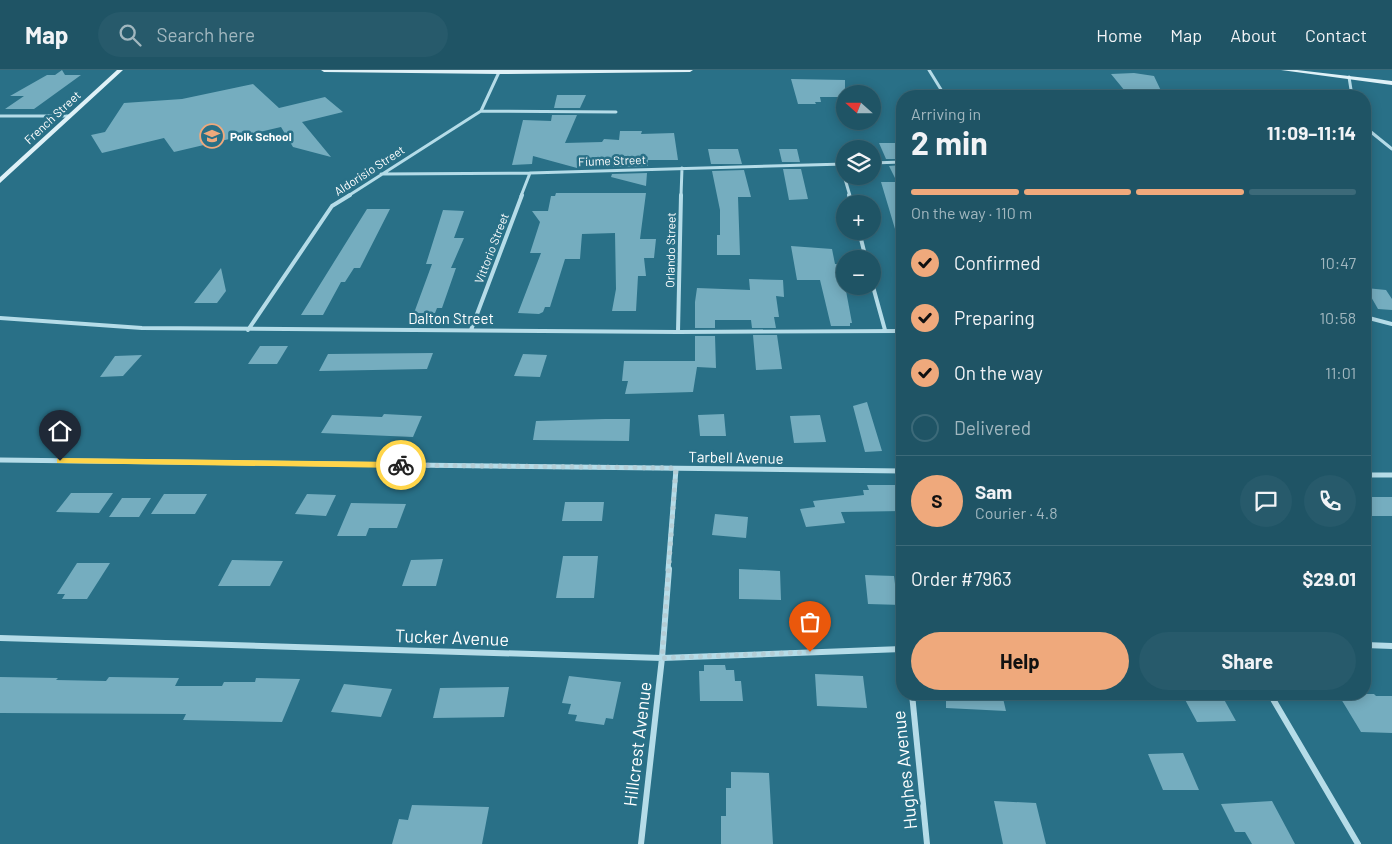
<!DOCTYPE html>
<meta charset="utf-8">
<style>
body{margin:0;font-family:Barlow,sans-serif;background:#275a6b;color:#f1f3f6;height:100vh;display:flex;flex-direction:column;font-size:19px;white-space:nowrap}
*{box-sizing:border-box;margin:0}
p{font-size:16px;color:#a1b7bf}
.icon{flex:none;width:28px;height:28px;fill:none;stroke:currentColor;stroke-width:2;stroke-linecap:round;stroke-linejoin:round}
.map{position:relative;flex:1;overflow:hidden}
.panel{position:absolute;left:896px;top:20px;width:475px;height:610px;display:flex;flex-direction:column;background:#1f5465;border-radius:20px;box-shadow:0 2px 12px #0003,0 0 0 1px #3c6a79}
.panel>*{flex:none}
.needle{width:32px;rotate:291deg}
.buttons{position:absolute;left:836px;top:15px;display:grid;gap:10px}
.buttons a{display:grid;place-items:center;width:45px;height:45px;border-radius:50%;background:#1f5465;box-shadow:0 2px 12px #0003,0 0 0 1px #3c6a79;font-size:25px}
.pin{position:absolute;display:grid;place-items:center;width:42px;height:42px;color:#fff;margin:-51px -21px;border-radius:50% 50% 50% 0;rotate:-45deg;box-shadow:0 0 5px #0007}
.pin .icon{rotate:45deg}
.courier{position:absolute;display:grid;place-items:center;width:50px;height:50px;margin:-25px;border:4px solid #ffd54a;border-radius:50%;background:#fff;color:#222;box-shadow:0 1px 6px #0007}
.summary em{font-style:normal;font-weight:700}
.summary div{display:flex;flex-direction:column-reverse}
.summary{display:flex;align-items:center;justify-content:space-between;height:85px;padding:0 15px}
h1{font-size:32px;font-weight:700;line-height:38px}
.bar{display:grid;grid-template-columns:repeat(4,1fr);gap:8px 5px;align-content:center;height:60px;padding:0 15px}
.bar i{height:6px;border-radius:4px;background:#3c6a79}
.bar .on{background:#efa97c}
.bar p{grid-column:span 4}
.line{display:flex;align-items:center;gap:12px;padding:0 15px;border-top:1px solid #3c6a79}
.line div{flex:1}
.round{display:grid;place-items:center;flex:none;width:52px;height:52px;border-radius:26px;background:#275a6b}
ol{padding:0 15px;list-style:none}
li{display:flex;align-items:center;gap:15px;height:55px}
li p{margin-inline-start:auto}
li .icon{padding:5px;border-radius:50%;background:#efa97c;color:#111;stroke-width:4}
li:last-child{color:#a1b7bf}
li i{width:28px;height:28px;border:2px solid #3c6a79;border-radius:50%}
.button{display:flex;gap:10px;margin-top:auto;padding:10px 15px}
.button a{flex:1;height:58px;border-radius:30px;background:#efa97c;color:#111;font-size:20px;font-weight:700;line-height:58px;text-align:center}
.button a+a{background:#275a6b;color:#f1f3f6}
header{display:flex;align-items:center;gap:30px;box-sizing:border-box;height:70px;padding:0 25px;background:#1f5465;border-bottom:1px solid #3c6a79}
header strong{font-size:24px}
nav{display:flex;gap:28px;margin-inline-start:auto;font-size:18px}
.search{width:350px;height:45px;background:#275a6b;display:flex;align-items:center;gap:12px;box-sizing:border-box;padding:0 18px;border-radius:28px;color:#a1b7bf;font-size:19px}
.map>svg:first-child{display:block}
.building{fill:#75adbf}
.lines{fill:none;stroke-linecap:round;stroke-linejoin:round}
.street-far3{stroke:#b5dce8;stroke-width:3}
.street-far2{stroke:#b5dce8;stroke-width:4}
.street-far1{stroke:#b5dce8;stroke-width:5}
.street{stroke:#b5dce8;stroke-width:6}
.secondary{fill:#dff1f7;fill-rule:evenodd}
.route{fill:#ffd54a}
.done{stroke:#b4cdd5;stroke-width:5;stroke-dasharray:0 9}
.labels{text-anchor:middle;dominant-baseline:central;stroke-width:5;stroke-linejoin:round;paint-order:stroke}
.far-street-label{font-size:12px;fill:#fff;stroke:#297087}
.far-poi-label{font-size:12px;font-weight:bold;fill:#fff;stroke:#297087;text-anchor:start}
.street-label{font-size:15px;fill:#fff;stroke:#297087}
.near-street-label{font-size:18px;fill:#fff;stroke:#297087}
</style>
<header>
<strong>Map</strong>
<div class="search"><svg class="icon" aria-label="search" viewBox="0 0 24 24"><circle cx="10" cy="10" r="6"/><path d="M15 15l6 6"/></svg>Search here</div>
<nav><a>Home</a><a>Map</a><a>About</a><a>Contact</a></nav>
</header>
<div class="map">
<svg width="1392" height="774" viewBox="0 0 1392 774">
<rect width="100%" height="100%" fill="#297087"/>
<!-- building -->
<path class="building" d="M62 0 65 5H81L34 39H5L24 26H10L47 5H55Z
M1134 3 1154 6 1163 25 1125 21 1111 4Z
M791 9 845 10V27H820L821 32H815L816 34H798Z
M253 14 279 38 325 27 343 42 302 52 331 87 293 77 281 57 174 82 164 68 102 83 91 65 105 62 124 33 182 29Z
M557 25H586L580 38H554Z
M552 45H577L565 73 602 72 604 69 619 70 620 61H642L641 64 674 63 678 90H648V96L613 97 614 91H579L577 98 533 86 532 94 512 95 523 50 551 51Z
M879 73H902V89H886Z
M708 79H738L742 94H711Z
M779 79H797L800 92H782Z
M902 95V168L898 169 881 112H897L889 96Z
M783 99H801L808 129 789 130Z
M744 100 751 127H738L740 185H717V165H720V140L712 101Z
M647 103 646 116 611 107 612 104Z
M556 123H646L640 169H656L654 188H644L646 206H638L636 241H612L616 219 615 163 582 164 580 189H565L550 237H545L543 242 539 244 518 243 541 183H530L540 152 532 141H548L551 126H555Z
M367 139H390L360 198H354L345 212H341L323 245H301Z
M443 140 464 141 454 168H464L451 198H456L442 238H437L435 243H414L432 194H426Z
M791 176 832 179 835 194H841L852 253H850V256H831L820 210H797Z
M221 198 226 221 217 233H194Z
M749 209 783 210 784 227 776 226 779 247H774L776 258H752L751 250H715V258H695V232L697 218 750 220Z
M1366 218 1386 220 1392 229V240L1378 239Z
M753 265H777L782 299 756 300Z
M695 266H715L716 298 697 297 693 322 625 324 628 311H622L624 291H695Z
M260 276H288L277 294H248Z
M433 283 427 299 319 301 328 284Z
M523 284 547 285 540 307 514 306Z
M142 285 123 306 100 307 115 286Z
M867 332 882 381 865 382 853 336Z
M384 344 422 346 413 367 321 363 332 345 382 347Z
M724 344 726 366H700L698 345Z
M820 345 826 372 794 373 790 346Z
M605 349H630L629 371 533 370 536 351Z
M867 415H902V441L841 442 845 453 806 457 800 439 815 437 813 431 864 425 863 420H869Z
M71 423H113L99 443 56 442Z
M164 424H207L195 444H151Z
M307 424 336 425 326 446 295 444Z
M1365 427H1392V446H1365Z
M122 428H151L139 447H109Z
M565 432H604L602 451H562Z
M351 433 406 434 397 458H369L366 466H337Z
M715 444 748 447 746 468 712 465Z
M563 486H598L594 528H556Z
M443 489 436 516H402L411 490Z
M232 490 283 491 270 516H218Z
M77 493H110L87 529H62L65 524H57Z
M739 499 780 501 781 530 739 529Z
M865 505 894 506 895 514H902V535L868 534Z
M704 595H725L726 600H734L735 611H741L743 631H700L699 601H704Z
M815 604 863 606 867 638 817 636Z
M569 606 621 612 613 649 606 648 604 655 575 651 577 645 568 644 571 634 562 633Z
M0 607 58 608 56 610 106 611 109 607 179 608 175 616H222L224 612H255L256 608 300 609 282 652 183 650 186 644 0 643Z
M344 614 392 619 381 647 331 642Z
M509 617 504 647 433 648 440 618Z
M946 624H1002L1006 641 946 638Z
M1182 624H1221L1236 651 1197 652Z
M1338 624H1374L1376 626H1392V663L1361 662Z
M1183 683 1199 720H1163L1148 684Z
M731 702 769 703 773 774H721V746H726V718H731Z
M994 731 1036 733 1046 774H1003Z
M1272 731 1295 774H1252L1245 762H1235L1221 734Z
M412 735 489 737 482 774H392L399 749 408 750Z"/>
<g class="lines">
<!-- street-far3 -->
<path class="street-far3" d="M929 0 945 26
M1349 7 1352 26
M481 41 616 42
M0 46H70
M1365 51 1371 62 1392 79
M872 93 902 92
M841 95 850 126
M381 104 530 103 845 94
M348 126 481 41 500 0
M521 126 530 103
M681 126 682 98"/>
<!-- street-far2 -->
<path class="street-far2" d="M849 125 852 134
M859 161 866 189
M872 213 885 260
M1365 247 1392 254
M0 248 142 258 678 262 902 261
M248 260 332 136 350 125
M471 260 522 125
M678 262 681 125"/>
<!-- street-far1 -->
<path class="street-far1" d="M0 390 902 401
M1365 405H1392
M668 500 676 399"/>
<!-- street -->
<path class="street" d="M0 568 662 588 902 579
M1365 575 1392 576
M912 624 927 774
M1270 624 1358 774
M641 774 662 588 669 499"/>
<!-- secondary -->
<path class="secondary" d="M117 0H123L0 113V107Z
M321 0H693L690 2 499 4 324 2Z
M1281 0H1297L1392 11V15Z"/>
</g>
<!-- route -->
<path class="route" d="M60 388 401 392 405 395 401 398 57 393V389Z"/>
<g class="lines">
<!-- done -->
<path class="done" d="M401 395 676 398 662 588 810 582"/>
</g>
<!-- icons -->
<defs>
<g id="school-ring" transform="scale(1.25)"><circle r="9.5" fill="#297087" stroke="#efa97c" stroke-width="1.5"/><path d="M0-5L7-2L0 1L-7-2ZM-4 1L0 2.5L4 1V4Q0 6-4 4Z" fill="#efa97c"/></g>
</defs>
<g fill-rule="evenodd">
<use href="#school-ring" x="212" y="66"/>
</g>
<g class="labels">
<!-- far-street labels -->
<g class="far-street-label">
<text transform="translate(52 47) rotate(-43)">French Street</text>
<text transform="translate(612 90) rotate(-2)">Fiume Street</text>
<text transform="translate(369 100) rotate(-33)">Aldorisio Street</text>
<text transform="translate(491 178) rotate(-69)">Vittorio Street</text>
<text transform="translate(670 180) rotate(-89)">Orlando Street</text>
</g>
<!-- far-poi labels -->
<g class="far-poi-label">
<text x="230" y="66">Polk School</text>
</g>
<!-- street labels -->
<g class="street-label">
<text x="451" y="248">Dalton Street</text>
<text transform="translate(736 387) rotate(1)">Tarbell Avenue</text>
</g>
<!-- near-street labels -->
<g class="near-street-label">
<text transform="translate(452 567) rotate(2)">Tucker Avenue</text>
<text transform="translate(637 674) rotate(-83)">Hillcrest Avenue</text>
<text transform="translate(904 700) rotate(-96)">Hughes Avenue</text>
</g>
</g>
</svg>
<div class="buttons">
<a><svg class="needle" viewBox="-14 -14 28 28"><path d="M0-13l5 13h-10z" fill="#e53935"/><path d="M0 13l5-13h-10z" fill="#a1b7bf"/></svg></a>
<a><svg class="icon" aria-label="layers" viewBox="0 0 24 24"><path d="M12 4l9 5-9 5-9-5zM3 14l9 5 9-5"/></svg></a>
<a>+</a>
<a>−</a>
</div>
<div class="pin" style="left:810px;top:582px;background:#ea580c"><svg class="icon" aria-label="bag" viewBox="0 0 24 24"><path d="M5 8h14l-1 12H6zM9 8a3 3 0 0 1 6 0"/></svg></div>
<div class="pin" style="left:60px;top:391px;background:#1f2937"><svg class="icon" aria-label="home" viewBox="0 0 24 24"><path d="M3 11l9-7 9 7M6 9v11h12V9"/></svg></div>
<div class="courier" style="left:401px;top:395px"><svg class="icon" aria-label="bike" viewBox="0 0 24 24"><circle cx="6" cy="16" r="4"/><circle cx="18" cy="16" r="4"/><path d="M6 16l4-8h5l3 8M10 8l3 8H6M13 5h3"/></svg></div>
<section class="panel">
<div class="summary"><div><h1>2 min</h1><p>Arriving in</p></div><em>11:09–11:14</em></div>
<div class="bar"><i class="on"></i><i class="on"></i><i class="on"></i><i></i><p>On the way · 110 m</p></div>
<ol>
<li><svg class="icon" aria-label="check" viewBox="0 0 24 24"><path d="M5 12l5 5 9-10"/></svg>Confirmed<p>10:47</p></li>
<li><svg class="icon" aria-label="check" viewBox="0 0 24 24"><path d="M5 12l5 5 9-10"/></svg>Preparing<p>10:58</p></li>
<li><svg class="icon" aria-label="check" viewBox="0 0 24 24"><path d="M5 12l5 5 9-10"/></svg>On the way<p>11:01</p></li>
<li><i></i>Delivered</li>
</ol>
<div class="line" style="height:90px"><b class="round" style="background:#efa97c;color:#111">S</b><div><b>Sam</b><p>Courier · 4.8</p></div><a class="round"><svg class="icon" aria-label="chat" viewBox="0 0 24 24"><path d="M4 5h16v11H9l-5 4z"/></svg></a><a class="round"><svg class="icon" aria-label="phone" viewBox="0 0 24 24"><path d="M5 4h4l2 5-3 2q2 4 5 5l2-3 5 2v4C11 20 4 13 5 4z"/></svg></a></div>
<div class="line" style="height:65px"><div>Order #7963</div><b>$29.01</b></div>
<div class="button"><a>Help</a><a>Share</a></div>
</section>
</div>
